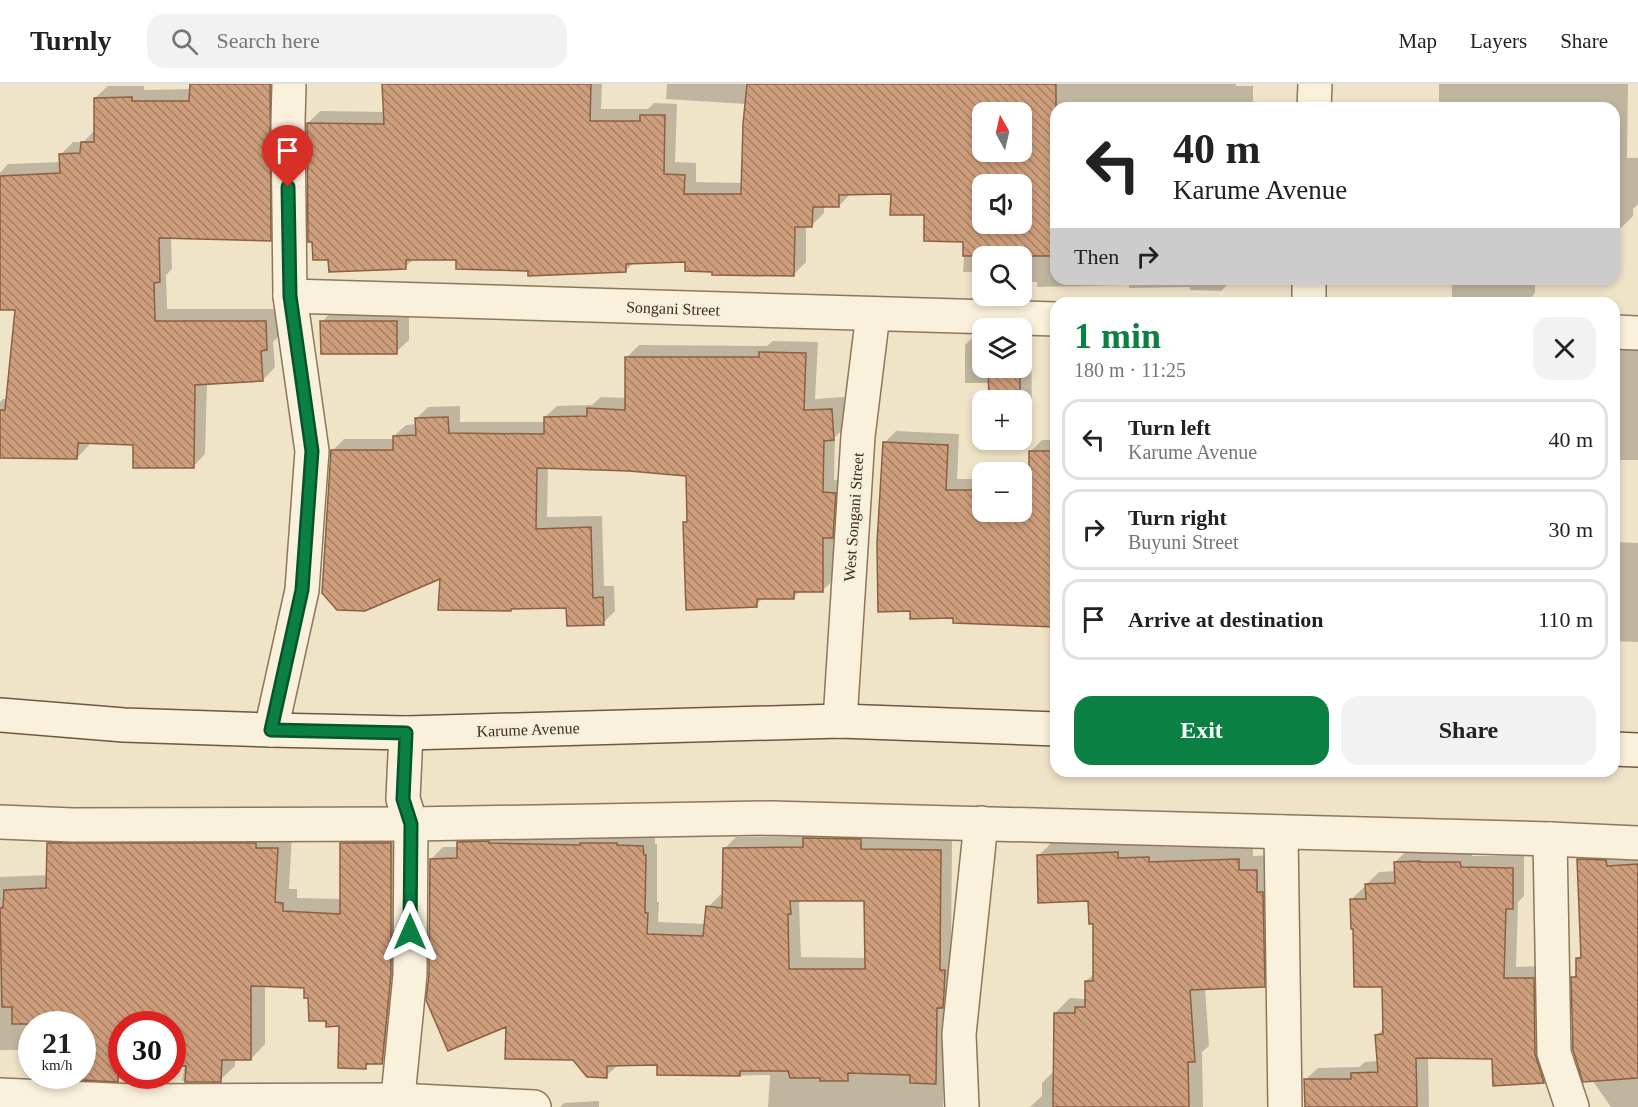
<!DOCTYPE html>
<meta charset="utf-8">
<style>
:root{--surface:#fff;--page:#f2f2f2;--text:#222;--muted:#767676;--line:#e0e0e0;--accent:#0b8043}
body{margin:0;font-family:Georgia,serif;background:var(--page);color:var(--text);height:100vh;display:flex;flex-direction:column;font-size:22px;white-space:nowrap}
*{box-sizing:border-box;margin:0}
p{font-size:20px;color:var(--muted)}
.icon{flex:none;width:33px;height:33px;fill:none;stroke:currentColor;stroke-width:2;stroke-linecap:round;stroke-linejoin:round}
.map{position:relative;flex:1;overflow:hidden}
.details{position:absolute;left:1050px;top:213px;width:570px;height:480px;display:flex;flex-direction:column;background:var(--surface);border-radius:18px;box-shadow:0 3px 9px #0003}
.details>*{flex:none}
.hud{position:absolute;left:1050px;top:18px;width:570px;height:183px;border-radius:18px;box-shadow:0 3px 9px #0003;background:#fff;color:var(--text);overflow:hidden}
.needle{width:39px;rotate:352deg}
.buttons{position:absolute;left:972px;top:18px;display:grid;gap:12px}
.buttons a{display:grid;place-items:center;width:60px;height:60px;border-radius:12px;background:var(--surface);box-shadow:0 3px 9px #0003;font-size:30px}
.speed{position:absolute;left:18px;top:927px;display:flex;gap:12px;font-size:30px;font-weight:700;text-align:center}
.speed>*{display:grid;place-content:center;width:78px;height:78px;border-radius:50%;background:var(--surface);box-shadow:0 3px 9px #0003;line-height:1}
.speed small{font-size:15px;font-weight:400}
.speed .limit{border:9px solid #d22;background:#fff;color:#111}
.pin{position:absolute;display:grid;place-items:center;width:51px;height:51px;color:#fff;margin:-62px -26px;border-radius:50% 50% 50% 0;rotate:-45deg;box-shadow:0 0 6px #0007}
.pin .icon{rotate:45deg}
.me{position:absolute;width:66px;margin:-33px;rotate:0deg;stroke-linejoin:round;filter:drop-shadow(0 0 4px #0008)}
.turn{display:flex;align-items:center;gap:21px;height:126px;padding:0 24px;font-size:27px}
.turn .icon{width:78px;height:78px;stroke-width:2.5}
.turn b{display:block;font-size:42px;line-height:51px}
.then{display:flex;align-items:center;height:57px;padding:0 24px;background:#0003;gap:12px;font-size:22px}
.round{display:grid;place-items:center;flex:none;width:63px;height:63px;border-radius:18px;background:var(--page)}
.overview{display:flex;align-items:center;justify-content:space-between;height:102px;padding:0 24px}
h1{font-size:36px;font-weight:700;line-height:45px;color:var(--accent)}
.primary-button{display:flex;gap:12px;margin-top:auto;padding:12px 24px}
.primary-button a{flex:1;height:69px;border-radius:18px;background:var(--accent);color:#fff;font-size:24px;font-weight:700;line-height:69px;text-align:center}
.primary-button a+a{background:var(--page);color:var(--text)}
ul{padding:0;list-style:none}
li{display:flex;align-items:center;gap:18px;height:81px;margin:0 12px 9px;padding:0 12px;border:3px solid var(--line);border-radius:18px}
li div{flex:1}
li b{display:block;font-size:22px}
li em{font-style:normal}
header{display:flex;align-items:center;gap:36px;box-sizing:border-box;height:84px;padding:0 30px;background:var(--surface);border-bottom:2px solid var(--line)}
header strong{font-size:28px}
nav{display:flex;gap:33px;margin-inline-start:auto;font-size:21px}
.search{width:420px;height:54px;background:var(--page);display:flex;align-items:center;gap:15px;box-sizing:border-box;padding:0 21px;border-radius:18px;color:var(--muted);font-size:22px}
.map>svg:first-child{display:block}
.shadow{fill:#0003;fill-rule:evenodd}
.building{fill:url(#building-back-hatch);stroke:#8d5f41;stroke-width:1.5;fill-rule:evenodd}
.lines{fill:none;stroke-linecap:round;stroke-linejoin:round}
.minor-casing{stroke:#8d765c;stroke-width:36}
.secondary-casing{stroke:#6f573f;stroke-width:36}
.minor{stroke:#faf1dc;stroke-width:33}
.secondary{stroke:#faf1dc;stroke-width:33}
.route-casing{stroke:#07532c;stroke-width:15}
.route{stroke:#0b8043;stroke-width:10}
.labels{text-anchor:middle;stroke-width:4.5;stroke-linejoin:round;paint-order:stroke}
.street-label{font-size:16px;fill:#3d2e20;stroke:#f7eed8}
</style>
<header>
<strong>Turnly</strong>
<div class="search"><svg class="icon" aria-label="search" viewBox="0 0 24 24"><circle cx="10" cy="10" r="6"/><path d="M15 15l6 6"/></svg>Search here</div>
<nav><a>Map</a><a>Layers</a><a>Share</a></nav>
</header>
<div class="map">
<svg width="1638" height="1023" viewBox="0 0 1638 1023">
<defs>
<pattern id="building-back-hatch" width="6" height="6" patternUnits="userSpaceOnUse" patternTransform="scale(1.5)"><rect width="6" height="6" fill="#cf9f7d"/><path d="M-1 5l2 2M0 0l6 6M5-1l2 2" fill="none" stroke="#a98266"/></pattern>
</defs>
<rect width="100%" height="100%" fill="#f0e4c8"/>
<!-- shadow -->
<g class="shadow">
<polygon points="191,0 282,0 282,143 270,156 171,153 172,185 166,191 167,225 278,225 278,253 273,258 275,283 263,296 207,299 205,370 193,383 135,359 89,358 89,361 77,374 0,373 0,318 3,315 8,315 17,224 0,184 0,89 8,80 61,78 60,71 73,58 83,58 95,46 95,14 108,2 144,2 144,6 191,5"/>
<path d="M384,0H602L601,25H648L654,19L677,20L675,78L696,79V98L743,99L746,20L666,15L667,0H1236V2H1253V24H1056V195H1233L1221,207L1190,206V203L1129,204V201L1037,203V198H1022V172H982V188H963L965,157L892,109H851L839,122H824V129L812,141H806V178L794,190L714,186L687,176L634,178L625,187L529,186L458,175H414L405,183L308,39L320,27L385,28ZM982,28H1022V68H982ZM982,100H1022V140H982Z"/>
<polygon points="1439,0 1628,0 1627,74 1638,74 1638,120 1633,125 1633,132 1621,144 1614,143 1614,24 1439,24"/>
<polygon points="1452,195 1535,195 1535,209 1526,219 1452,219"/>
<polygon points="334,225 409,226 409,256 396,268 322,238"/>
<polygon points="1022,248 1031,248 1032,328 1022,338 1022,316 990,316 990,299 965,299 965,261 977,249 982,249 982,284 1022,284"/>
<rect x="1614" y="256" width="24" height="120"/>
<polygon points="773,257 818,258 815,315 844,313 845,343 835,353 834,396 847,397 844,441 835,450 835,494 823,506 801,506 794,513 764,513 756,521 684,439 688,435 687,391 629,386 548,383 547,433 602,432 604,502 614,502 615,527 603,539 567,522 442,493 332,367 344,355 395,355 394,352 406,341 417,340 416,335 428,323 460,322 460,338 545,338 545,333 557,322 592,321 601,313 626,314 627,273 639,261 767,262"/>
<polygon points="896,347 959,350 957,395 982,395 982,428 1022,428 1022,395 1031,395 1031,367 1042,356 1056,356 1056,542 954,532 884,359"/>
<polygon points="1614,458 1638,459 1638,558 1614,557"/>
<path d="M816,743L872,744V754H952L951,875L947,986L944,990L943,1023H768L770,991L720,992V990L658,980L618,981L606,992L541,859L430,891L431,775L443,763H459V759L471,747L655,750V760H657V818H659L658,838L706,840L708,823L720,811H724V765L736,753L807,752ZM866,815L867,874L801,873L799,819L802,816Z"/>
<polygon points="63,745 292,750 289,805 297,805 297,814 342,815 342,760 356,745 406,746 396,965 382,979 370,979 365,983 341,940 328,935 310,912 306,902 265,901 265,960 251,975 235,975 235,982 220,996 182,997 185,981 172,940 122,940 122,992 117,996 45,993 45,992 82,992 82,940 32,940 32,966 0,966 0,793 48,791 49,759"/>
<polygon points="1053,757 1164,758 1164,763 1253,761 1253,772 1271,771 1279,887 1264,902 1205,904 1209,962 1202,968 1203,1023 1030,1023 1042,1012 1042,999 1055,986 1055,929 1070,914 1085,915 1086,897 1095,889 1094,838 1090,816 1038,772"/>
<polygon points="1592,763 1638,768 1638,1023 1611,1023 1592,996 1573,894 1577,890 1577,875 1582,870 1579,776"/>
<polygon points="1408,766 1472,766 1472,772 1524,772 1524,812 1518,818 1516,883 1546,882 1556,985 1544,998 1495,1000 1494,973 1428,972 1429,1023 1306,1023 1305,996 1318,984 1359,983 1365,978 1378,977 1376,952 1384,944 1384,901 1354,844 1351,816 1363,804 1367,803 1367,800 1379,788 1396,787 1395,778"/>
<polygon points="599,1017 599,1023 560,1023 564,1019"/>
</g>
<!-- building -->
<g class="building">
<polygon points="190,0 270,0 271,157 159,154 160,198 154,199 155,237 266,237 267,266 261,267 263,297 195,301 194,384 133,384 133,361 78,359 77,375 0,374 0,326 5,326 15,226 0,226 0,92 60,89 59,70 80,69 81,58 94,58 94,14 132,13 132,17 189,17"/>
<path d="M382,0H591L590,37H640V31H665L664,90L685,91L684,110H741L743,40L747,0H1056V172H963V158L924,157V131H890L891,110L839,111V123H813L812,143H795L794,192L712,191V188L685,187V178L626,180V188L528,192V187L456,185V176H406V185L329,188L328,176H313L312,158H308L307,39L384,40ZM982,28H1022V68H982ZM982,100H1022V140H982Z"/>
<polygon points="320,237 397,237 397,270 321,270"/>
<polygon points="759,268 806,269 804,326 832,325 834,356 824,357 823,408 836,409 833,454 823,454 823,508 794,508 794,515 757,515 757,523 686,526 683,438 687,438 686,392 629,387 537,384 536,445 591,443 593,514 603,513 604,541 567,542 566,524 511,525 511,527 438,526 440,495 365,527 337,526 322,509 331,366 393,366 393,352 416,351 415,334 448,333 449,349 544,350 544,333 587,332 587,324 625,326 625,273 759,273"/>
<polygon points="988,284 1020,284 1020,316 989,316"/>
<polygon points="883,358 948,361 946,406 982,406 982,428 1022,428 1022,406 1029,406 1029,367 1056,367 1056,543 953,539 953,534 910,535 910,527 878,528 877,459"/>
<path d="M803,754L861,755V765L941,766L940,886H945L944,909L943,924H937L936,1000L910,999V991L848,989V997H820V994H790L788,987H740V992L657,991V981L607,982V994L587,993L573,976L505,975L506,943L448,967L426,916L429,891L430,775L457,774V758L489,757V759L580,761V759H617V761L643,762L644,771H646L645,829H648L647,850L703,852L706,822L722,824L723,764L803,763ZM790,817H864L865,885H789L788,830H791Z"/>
<polygon points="47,759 256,759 256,764 278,764 275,818 283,819 283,827 340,830 340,759 391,759 391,890 382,980 366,980 366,985 338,984 339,942 326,943 326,937 309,937 308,914 304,914 304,904 251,902 251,976 222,976 221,998 185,998 186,982 172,982 172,940 122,940 122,971 118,971 118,998 82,996 82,940 12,940 12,923 2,923 0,824 3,824 4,806 46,804"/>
<polygon points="1118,768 1118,774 1149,773 1149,778 1239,775 1239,786 1257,786 1257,808 1263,808 1265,903 1190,906 1195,978 1188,978 1189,1023 1053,1023 1054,929 1075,929 1075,923 1085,923 1085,897 1093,897 1093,840 1089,840 1088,817 1038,819 1037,771"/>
<polygon points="1577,775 1606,776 1607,782 1638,780 1638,994 1583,998 1573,966 1571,893 1576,893 1576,874 1581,874"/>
<polygon points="1420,777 1420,778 1460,778 1461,783 1513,784 1513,825 1506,825 1504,894 1534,894 1535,970 1544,999 1493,1002 1492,975 1416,974 1417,1023 1305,1023 1304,995 1351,995 1351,989 1378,988 1375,951 1383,950 1382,903 1354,903 1353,845 1351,845 1350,815 1366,815 1365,800 1395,799 1394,778"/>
</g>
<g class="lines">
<!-- minor casing -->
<g class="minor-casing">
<g id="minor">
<polyline points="1314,24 1315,0"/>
<polyline points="290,212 1056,235"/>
<polyline points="1309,219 1309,195"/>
<polyline points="1614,248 1638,249"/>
<polyline points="840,637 858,352 873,230"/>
<polyline points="271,646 302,506 312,367 290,212 288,38 289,0"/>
<polyline points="0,738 73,741 411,740 771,734 1550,755 1638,759"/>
<polyline points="1281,748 1285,1023"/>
<polyline points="1550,755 1554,969 1572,1023"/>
<polyline points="0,1011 134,1017 397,1016 534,1023"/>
<polyline points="397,1023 410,891 411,740 403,715 406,649"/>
<polyline points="962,1023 959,950 981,739"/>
</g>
</g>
<!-- secondary casing -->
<g class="secondary-casing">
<g id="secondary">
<polyline points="0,631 124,641 271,646 406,649 840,637 1056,645"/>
<polyline points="1614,665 1638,666"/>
</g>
</g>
<!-- minor -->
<use href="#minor" class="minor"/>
<!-- secondary -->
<use href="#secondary" class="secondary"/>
</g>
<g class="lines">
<!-- route casing -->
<g class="route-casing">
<polyline id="route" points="288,103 290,212 312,367 302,506 271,646 406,649 403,715 411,740 410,848"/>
</g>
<!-- route -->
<use href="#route" class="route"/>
</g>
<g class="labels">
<!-- street labels -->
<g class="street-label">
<text transform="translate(673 224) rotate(2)" y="6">Songani Street</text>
<text transform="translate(853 433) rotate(-86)" y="6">West Songani Street</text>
<text transform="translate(528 645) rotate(-2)" y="6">Karume Avenue</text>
</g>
</g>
</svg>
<div class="buttons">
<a><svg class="needle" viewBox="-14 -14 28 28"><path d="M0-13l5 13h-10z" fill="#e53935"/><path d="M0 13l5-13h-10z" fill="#767676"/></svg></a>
<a><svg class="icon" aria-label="sound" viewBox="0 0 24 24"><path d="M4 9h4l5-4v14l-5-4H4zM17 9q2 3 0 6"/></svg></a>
<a><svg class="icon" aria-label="search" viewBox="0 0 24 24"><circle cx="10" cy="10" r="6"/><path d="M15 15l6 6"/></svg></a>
<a><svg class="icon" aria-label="layers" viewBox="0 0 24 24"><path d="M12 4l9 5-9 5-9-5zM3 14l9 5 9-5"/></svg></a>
<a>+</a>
<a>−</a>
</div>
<div class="speed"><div>21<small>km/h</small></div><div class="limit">30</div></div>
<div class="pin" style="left:288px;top:103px;background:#d93025"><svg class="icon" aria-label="arrive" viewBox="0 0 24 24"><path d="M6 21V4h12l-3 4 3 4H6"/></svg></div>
<svg class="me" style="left:410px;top:848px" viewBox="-20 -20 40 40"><path d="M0-17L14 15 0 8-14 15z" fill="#0b8043" stroke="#fff" stroke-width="4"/></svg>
<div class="hud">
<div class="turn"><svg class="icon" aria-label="left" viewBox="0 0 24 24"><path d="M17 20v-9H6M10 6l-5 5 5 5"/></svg><div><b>40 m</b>Karume Avenue</div></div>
<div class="then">Then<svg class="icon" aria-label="right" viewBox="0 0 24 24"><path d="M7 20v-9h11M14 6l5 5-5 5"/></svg></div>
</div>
<section class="details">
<div class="overview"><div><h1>1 min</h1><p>180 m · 11:25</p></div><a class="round"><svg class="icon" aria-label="close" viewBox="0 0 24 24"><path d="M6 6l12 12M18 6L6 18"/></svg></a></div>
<ul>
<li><svg class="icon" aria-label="left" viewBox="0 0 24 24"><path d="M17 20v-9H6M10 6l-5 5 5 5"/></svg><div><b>Turn left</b><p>Karume Avenue</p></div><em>40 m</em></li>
<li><svg class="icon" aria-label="right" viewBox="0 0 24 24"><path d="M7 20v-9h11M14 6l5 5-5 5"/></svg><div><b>Turn right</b><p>Buyuni Street</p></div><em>30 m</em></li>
<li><svg class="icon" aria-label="arrive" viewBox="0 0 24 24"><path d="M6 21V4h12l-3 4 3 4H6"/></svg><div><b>Arrive at destination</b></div><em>110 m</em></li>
</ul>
<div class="primary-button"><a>Exit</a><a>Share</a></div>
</section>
</div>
